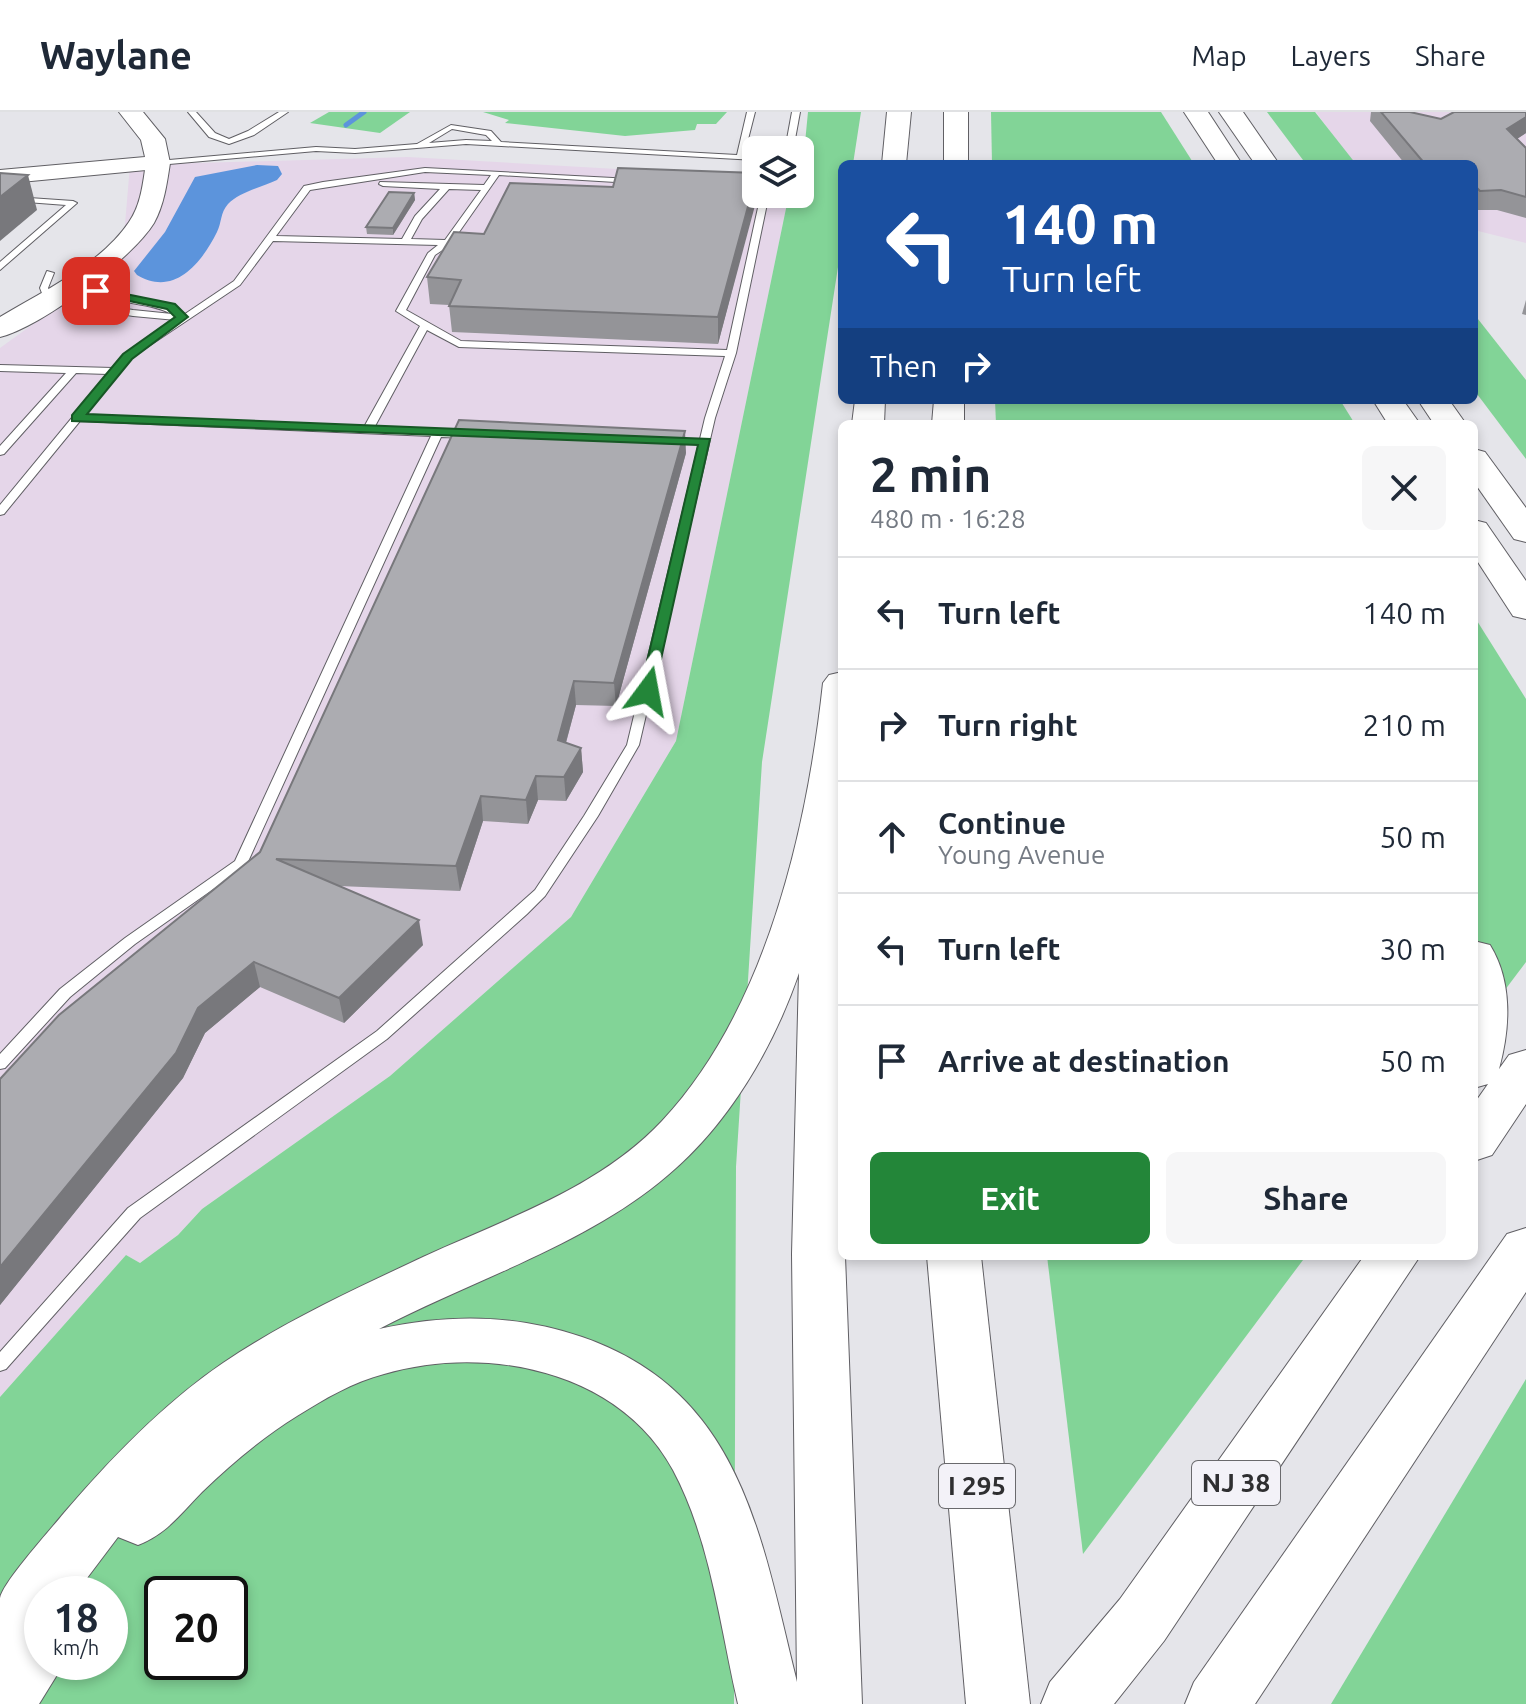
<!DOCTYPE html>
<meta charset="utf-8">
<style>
:root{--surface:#fff;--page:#f6f6f7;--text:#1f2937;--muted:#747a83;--line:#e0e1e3;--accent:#238639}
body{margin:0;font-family:Ubuntu,sans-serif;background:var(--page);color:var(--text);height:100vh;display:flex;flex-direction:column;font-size:30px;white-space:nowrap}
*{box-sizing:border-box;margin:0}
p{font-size:26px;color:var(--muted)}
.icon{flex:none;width:44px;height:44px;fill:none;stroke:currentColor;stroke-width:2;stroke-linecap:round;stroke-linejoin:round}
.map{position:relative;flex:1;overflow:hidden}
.side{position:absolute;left:838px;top:308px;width:640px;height:840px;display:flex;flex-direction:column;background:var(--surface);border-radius:12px;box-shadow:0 4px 12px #0003}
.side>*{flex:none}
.hud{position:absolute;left:838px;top:48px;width:640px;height:244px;border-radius:12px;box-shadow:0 4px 12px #0003;background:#1a4fa0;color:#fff;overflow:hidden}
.buttons{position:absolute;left:742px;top:24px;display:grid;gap:16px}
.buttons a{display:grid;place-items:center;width:72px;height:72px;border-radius:12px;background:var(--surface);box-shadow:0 4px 12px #0003;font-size:40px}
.speed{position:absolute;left:24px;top:1464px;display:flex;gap:16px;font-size:40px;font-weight:700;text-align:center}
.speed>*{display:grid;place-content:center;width:104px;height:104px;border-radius:50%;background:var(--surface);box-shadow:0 4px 12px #0003;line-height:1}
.speed small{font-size:20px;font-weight:400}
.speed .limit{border:4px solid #111;border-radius:12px;background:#fff;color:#111}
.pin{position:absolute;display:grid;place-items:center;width:68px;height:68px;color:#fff;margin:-34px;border-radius:16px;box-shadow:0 4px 12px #0006}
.me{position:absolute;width:88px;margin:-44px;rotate:13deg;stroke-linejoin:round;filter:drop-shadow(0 0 6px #0008)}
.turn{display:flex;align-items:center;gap:28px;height:168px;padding:0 32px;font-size:36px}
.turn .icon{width:104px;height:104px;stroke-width:2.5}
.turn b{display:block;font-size:56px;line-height:68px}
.then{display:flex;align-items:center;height:76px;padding:0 32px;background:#0003;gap:16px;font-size:30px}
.round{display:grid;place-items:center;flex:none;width:84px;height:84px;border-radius:12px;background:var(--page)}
.overview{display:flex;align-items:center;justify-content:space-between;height:136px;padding:0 32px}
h1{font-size:48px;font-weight:700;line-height:60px}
.button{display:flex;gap:16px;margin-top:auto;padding:16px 32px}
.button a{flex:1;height:92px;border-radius:12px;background:var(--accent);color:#fff;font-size:32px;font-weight:700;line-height:92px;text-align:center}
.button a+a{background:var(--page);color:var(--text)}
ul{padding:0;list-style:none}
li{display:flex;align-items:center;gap:24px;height:112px;padding:0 32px;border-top:2px solid var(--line)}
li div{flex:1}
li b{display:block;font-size:30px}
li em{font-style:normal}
header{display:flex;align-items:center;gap:48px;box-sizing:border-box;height:112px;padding:0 40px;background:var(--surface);border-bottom:2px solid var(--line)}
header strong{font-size:38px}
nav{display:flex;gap:44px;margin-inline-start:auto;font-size:28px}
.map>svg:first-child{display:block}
.commercial{fill:#e5d6e9}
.green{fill:#82d497;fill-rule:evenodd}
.water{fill:#5c94dc}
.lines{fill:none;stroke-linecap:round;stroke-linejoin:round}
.stream{stroke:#5c94dc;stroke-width:5}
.lane-casing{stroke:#605f64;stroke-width:2}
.secondary-casing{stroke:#605f64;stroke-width:2}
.primary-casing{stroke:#605f64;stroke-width:2}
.highway-casing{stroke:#605f64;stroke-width:2}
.lane{fill:#fff;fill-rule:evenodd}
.secondary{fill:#fff;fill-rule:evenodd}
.primary{fill:#fff;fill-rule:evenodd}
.highway{fill:#fff;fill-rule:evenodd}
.wall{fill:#949498}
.shaded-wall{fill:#78787c}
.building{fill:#acacb1;stroke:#78787c;stroke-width:2}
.route{fill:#238639;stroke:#175725;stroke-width:2}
.labels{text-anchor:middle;stroke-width:6;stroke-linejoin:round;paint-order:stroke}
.shield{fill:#f3f2f8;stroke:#6a6a6d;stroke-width:2}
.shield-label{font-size:26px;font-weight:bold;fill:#2f2f31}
</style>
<header>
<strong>Waylane</strong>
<nav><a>Map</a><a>Layers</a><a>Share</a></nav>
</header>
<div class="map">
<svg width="1526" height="1592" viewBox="0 0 1526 1592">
<rect width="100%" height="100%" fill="#e5e5ea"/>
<!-- commercial -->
<g class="commercial">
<polygon points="1316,0 1526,0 1526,131 1474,118 1474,52 1354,52"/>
<polygon points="408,45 756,65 756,82 789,82 676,629 571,805 390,964 202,1097 178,1123 140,1151 126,1143 0,1285 0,236 122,148 130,53"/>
</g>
<!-- green -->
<g class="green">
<polygon points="329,0 410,0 380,21 310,11"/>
<polygon points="483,0 727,0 716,12 697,12 695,18 625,24 505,11 509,8"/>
<path d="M808,0H861L853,52H842V129L762,650L736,1055L734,1592H0V1285L126,1143L140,1151L178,1123L202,1097L390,964L571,805L676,629L789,82H800ZM42,1482H110V1550H42ZM162,1482H230V1550H162Z"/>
<polygon points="991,0 1161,0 1194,52 992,52"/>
<polygon points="1267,0 1315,0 1356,52 1306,52"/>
<polygon points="1474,202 1526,268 1526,347 1474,278"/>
<polygon points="995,288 1340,288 1355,312 996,312"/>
<polygon points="1474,504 1526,587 1526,850 1474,919"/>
<polygon points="1047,1144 1306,1144 1083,1442"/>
<polygon points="1526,1267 1526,1592 1331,1592"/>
</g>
<!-- water -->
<path class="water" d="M257,53L278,54L282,62L277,68C262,75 239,80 228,92C220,101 222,110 217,120C201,152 174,185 137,163L134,159L165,120L195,65Z"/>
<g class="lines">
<!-- stream -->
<polyline class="stream" points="346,13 364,0"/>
<!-- lane casing -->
<g class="lane-casing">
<g id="lane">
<polygon points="188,0 196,0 215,21 229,27 248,19 279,0 288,0 254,23 229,32 209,25"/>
<path d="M747,0H755L744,43L756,44V48L466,32L355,41L316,39L158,53L154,51L158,49L316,35L355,37L417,32L451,13L491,19L501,30L737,43ZM452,17L486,23L492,29L466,28L429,31Z"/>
<polygon points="792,0 800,0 793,38 785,38"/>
<path d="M425,56L632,67L636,69L632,71L499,63L450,133L435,143L406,198L461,229L727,238L761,82H769L736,241L715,306L639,633L598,704L545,784L527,802L387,927L140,1106L6,1257L0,1259V1240L128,1096L377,919L535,778L584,704L627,633L705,306L725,244L459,235L427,218L374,316L468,320L473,323L468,326L441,325L246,754L135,832L70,885L5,956L0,957V942L60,877L125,826L235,749L431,324L80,309L4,402L0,403V393L108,262L76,261L4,342L0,343V334L66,261L0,259V253L113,256L125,242L176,208L133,204L45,189L40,176L47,159L54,161L48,176L52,185L133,198L172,202C143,187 104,195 81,170L82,163L86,160L90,163L89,169C115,192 156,184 185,202L234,169L304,74L323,70ZM425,60L491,63L484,73L380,70L379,72L383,74L440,77L415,104L402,127L276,124L310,78ZM449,77L481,78L445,128L411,127L422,107ZM273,129L438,133L428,141L396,199L420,214L364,315L85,303L131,246L240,173Z"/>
<polygon points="0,84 73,89 77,91 0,158 0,150 66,93 0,88"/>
</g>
</g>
<!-- secondary casing -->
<g class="secondary-casing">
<path id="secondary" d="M158,44L170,51C167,71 164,93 154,111C132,147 41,215 0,225V205C43,179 100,153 129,110C141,93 143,71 146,51Z"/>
</g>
<!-- primary casing -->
<g class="primary-casing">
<polygon id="primary" points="119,0 143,0 165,27 170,51 167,56 0,72 0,58 145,45 141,28"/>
</g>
<!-- highway casing -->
<g class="highway-casing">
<g id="highway">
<polygon points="887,0 911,0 906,52 882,52"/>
<rect x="944" y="0" width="24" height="52"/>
<polygon points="1184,0 1208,0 1242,52 1218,52"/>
<polygon points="1219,0 1243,0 1279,52 1255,52"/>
<polygon points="855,288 885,288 884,312 852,312"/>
<polygon points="934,288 964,288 964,312 932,312"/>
<polygon points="1373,288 1403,288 1420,312 1388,312"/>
<polygon points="1418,288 1449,288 1466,312 1434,312"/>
<polygon points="1474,337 1485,340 1526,396 1526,430 1514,427 1474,370"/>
<polygon points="1474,408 1486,411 1526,469 1526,507 1513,504 1474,444"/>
<path d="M842,560V1144H845L862,1592H738C720,1515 711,1429 673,1358C619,1258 486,1232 384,1262C353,1270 324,1287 297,1304C263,1325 231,1352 202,1380C181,1401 167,1422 138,1433L118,1425L75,1482H42V1550H65L39,1592H0C0,1562 0,1513 0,1486C3,1470 51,1417 64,1401C111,1346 163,1292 223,1251C285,1209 355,1177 423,1145C505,1107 598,1077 662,1009C766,898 807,718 823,571L829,563ZM799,861L792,1142L797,1570C761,1426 742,1280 582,1225C514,1202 448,1202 379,1217C473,1168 588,1132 668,1063C729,1012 773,936 799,861Z"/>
<path d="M1474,829L1490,833C1513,870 1510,917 1499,957L1509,943L1526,938V992L1492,1043L1474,1049V992L1488,972L1474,976Z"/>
<polygon points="1526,1116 1526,1180 1255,1592 1185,1592 1194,1570 1507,1122"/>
<polygon points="927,1144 981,1144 1030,1592 966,1592"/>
<polygon points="1364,1144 1420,1144 1164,1529 1114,1592 1041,1592 1050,1570 1120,1487"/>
</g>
</g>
<!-- lane -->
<use href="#lane" class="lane"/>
<!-- secondary -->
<use href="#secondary" class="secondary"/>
<!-- primary -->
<use href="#primary" class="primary"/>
<!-- highway -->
<use href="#highway" class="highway"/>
</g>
<!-- wall -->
<g class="wall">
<polygon points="1371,0 1410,0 1441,7 1526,0 1526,21 1517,27 1526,36 1526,106 1497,98 1475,98 1474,97 1474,52 1405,52 1370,9"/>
<polygon points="414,81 415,88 393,123 367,122 366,115"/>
<polygon points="757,82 718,232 452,220 449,193 430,192 427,165 484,122"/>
<polygon points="1526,188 1526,203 1522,202"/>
<polygon points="686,341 616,594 576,593 566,631 581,636 583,660 566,689 538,688 528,712 483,709 460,779 339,774 423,833 344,911 260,875 205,921 183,966 0,1193 0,967 260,740"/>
</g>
<!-- shaded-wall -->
<g class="shaded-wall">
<polygon points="1526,5 1526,21 1503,36 1507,17"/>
<polygon points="28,63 37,98 0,129 0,85"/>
<polygon points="756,65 757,86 718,232 718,205"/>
<polygon points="414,81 415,88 393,123 393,116"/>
<polygon points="685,319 686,341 616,594 614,571"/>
<polygon points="574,569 576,593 560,652 558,628"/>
<polygon points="581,636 583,660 566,689 564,665"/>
<polygon points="536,664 538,688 528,712 526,688"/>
<polygon points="481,684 483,709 460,779 456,754"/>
<polygon points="419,808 423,833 344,911 339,886"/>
<polygon points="254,850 260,875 205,921 183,966 0,1193 0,1155 198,896"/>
</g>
<!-- building -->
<g class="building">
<polygon points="1381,0 1410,0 1441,7 1454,0 1526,0 1526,5 1507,17 1526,36 1526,85 1501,78 1480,79 1474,73 1474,52 1425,52"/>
<polygon points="618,56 756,61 756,65 718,205 449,194 461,168 427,165 454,120 484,122 510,71 613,75"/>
<polygon points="0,61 28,63 0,85"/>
<polygon points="389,80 414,81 393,116 366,115"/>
<polygon points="459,308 685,319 614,571 574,569 558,628 581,636 564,665 536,664 526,688 481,684 456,754 276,747 419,808 339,886 254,850 198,896 176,941 0,1155 0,967 59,903 260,740"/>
</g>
<!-- route -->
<polygon class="route" points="96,176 175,192 188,205 132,247 87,302 710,327 653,583 640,579 698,333 72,309 72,303 123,242 175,205 167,197 92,181"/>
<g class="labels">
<!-- shield labels -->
<g class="shield">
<rect x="1192" y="1349" width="88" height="44" rx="6"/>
<rect x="939" y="1352" width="76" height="44" rx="6"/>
</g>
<g class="shield-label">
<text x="1236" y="1380">NJ 38</text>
<text x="977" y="1383">I 295</text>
</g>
</g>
</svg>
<div class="buttons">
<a><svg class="icon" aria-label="layers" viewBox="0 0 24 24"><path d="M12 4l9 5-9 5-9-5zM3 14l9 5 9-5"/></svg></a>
</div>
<div class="speed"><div>18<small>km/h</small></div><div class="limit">20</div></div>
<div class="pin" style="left:96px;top:179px;background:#d93025"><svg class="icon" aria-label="arrive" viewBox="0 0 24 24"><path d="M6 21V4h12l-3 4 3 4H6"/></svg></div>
<svg class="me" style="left:648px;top:579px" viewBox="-20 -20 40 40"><path d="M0-17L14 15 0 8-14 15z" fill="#238639" stroke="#fff" stroke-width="4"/></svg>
<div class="hud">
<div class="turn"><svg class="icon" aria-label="left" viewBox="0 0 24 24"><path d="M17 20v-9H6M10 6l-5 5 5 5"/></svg><div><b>140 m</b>Turn left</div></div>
<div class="then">Then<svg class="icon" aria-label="right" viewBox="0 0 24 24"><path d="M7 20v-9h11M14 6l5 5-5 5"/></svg></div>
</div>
<section class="side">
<div class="overview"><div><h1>2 min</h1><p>480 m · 16:28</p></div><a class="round"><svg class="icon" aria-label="close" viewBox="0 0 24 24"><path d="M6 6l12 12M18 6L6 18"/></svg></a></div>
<ul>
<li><svg class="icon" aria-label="left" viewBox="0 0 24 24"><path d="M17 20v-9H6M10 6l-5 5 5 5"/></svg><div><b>Turn left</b></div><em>140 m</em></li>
<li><svg class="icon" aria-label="right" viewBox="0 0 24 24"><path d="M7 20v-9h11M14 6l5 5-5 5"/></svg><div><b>Turn right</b></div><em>210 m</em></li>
<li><svg class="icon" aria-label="ahead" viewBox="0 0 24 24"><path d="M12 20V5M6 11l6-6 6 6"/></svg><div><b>Continue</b><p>Young Avenue</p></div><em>50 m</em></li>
<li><svg class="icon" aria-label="left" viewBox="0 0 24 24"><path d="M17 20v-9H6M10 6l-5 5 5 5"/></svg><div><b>Turn left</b></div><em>30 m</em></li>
<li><svg class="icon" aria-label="arrive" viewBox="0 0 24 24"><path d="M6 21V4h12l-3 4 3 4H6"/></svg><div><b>Arrive at destination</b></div><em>50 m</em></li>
</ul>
<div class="button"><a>Exit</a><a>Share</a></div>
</section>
</div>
